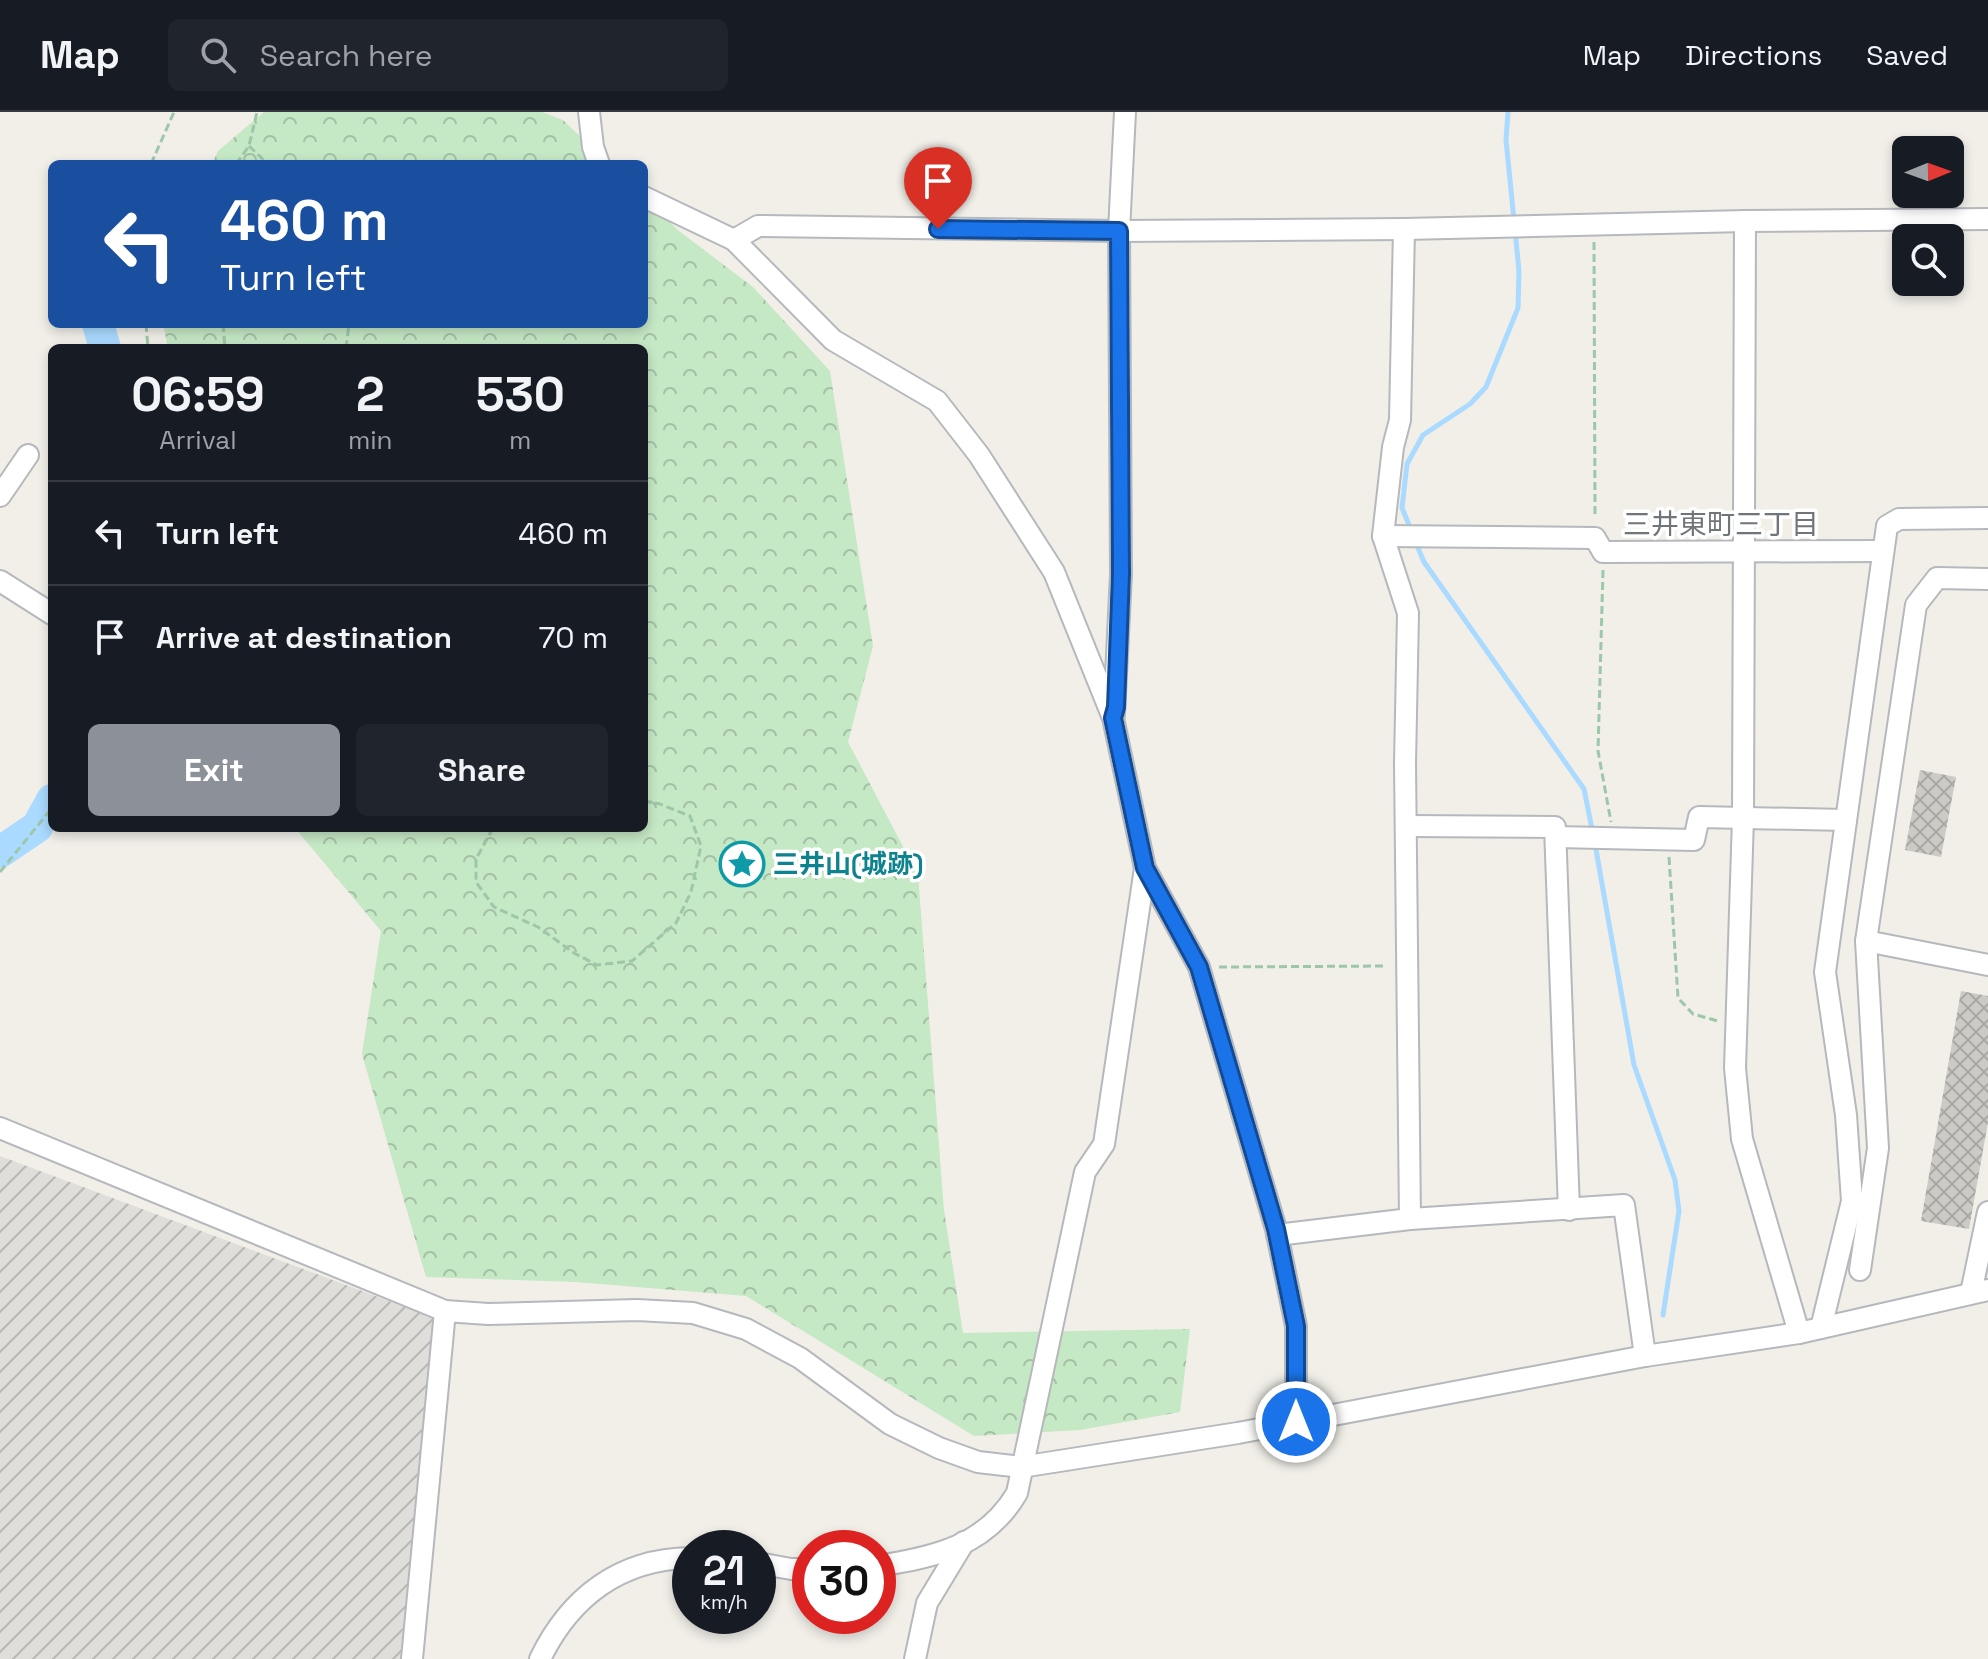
<!DOCTYPE html>
<meta charset="utf-8">
<style>
:root{--surface:#171b24;--page:#20242c;--text:#f1f3f6;--muted:#9ea1a6;--line:#363941;--accent:#8c9099}
body{margin:0;font-family:"Space Grotesk","Noto Sans JP",sans-serif;background:var(--page);color:var(--text);height:100vh;display:flex;flex-direction:column;font-size:30px;white-space:nowrap}
*{box-sizing:border-box;margin:0}
p{font-size:26px;color:var(--muted)}
.icon{flex:none;width:44px;height:44px;fill:none;stroke:currentColor;stroke-width:2;stroke-linecap:round;stroke-linejoin:round}
.map{position:relative;flex:1;overflow:hidden}
.details{position:absolute;left:48px;top:232px;width:600px;height:488px;display:flex;flex-direction:column;background:var(--surface);border-radius:12px;box-shadow:0 4px 12px #0003}
.details>*{flex:none}
.guide{position:absolute;left:48px;top:48px;width:600px;height:168px;border-radius:12px;box-shadow:0 4px 12px #0003;background:#1a4fa0;color:#fff;overflow:hidden}
.needle{width:52px;rotate:89deg}
.tools{position:absolute;left:1892px;top:24px;display:grid;gap:16px}
.tools a{display:grid;place-items:center;width:72px;height:72px;border-radius:12px;background:var(--surface);box-shadow:0 4px 12px #0003;font-size:40px}
.speed{position:absolute;left:672px;top:1418px;display:flex;gap:16px;font-size:40px;font-weight:700;text-align:center}
.speed>*{display:grid;place-content:center;width:104px;height:104px;border-radius:50%;background:var(--surface);box-shadow:0 4px 12px #0003;line-height:1}
.speed small{font-size:20px;font-weight:400}
.speed .limit{border:12px solid #d22;background:#fff;color:#111}
.pin{position:absolute;display:grid;place-items:center;width:68px;height:68px;color:#fff;margin:-82px -34px;border-radius:50% 50% 50% 0;rotate:-45deg;box-shadow:0 0 8px #0007}
.pin .icon{rotate:45deg}
.me{position:absolute;width:88px;margin:-44px;rotate:0deg;stroke-linejoin:round;filter:drop-shadow(0 0 6px #0008)}
.turn{display:flex;align-items:center;gap:28px;height:168px;padding:0 40px;font-size:36px}
.turn .icon{width:104px;height:104px;stroke-width:2.5}
.turn b{display:block;font-size:56px;line-height:68px}
.eta{display:flex;justify-content:space-evenly;align-items:center;height:136px;text-align:center}
.eta b{font-size:48px;font-weight:800;line-height:56px}
.button{display:flex;gap:16px;margin-top:auto;padding:16px 40px}
.button a{flex:1;height:92px;border-radius:12px;background:var(--accent);color:#fff;font-size:32px;font-weight:800;line-height:92px;text-align:center}
.button a+a{background:var(--page);color:var(--text)}
ul{padding:0;list-style:none}
li{display:flex;align-items:center;gap:24px;height:104px;padding:0 40px;border-top:2px solid var(--line)}
li div{flex:1}
li b{display:block;font-size:30px}
li em{font-style:normal}
header{display:flex;align-items:center;gap:48px;box-sizing:border-box;height:112px;padding:0 40px;background:var(--surface);border-bottom:2px solid var(--line)}
header strong{font-size:38px}
nav{display:flex;gap:44px;margin-inline-start:auto;font-size:28px}
.search{width:560px;height:72px;background:var(--page);display:flex;align-items:center;gap:20px;box-sizing:border-box;padding:0 28px;border-radius:12px;color:var(--muted);font-size:30px}
.map>svg:first-child{display:block}
.industrial{fill:url(#industrial-furrows)}
.forest{fill:url(#forest-crowns)}
.lines{fill:none;stroke-linecap:round;stroke-linejoin:round}
.stream{stroke:#aadaff;stroke-width:5}
.river{stroke:#aadaff;stroke-width:32}
.building{fill:url(#building-cross-hatch)}
.minor-casing{stroke:#b5b8bc;stroke-width:24}
.path{stroke:#9cc7a9;stroke-width:3;stroke-dasharray:8 4;stroke-linecap:butt}
.minor{stroke:#fff;stroke-width:20}
.route-casing{stroke:#114b97;stroke-width:20}
.route{stroke:#1a73e8;stroke-width:14}
.labels{text-anchor:middle;stroke-width:7;stroke-linejoin:round;paint-order:stroke}
.culture-label{font-size:26px;font-weight:bold;fill:#0d838f;stroke:#fff;text-anchor:start}
.neighbourhood-label{font-size:28px;fill:#70757a;stroke:#fff}
</style>
<header>
<strong>Map</strong>
<div class="search"><svg class="icon" aria-label="search" viewBox="0 0 24 24"><circle cx="10" cy="10" r="6"/><path d="M15 15l6 6"/></svg>Search here</div>
<nav><a>Map</a><a>Directions</a><a>Saved</a></nav>
</header>
<div class="map">
<svg width="1988" height="1547" viewBox="0 0 1988 1547">
<defs>
<pattern id="industrial-furrows" width="10" height="10" patternUnits="userSpaceOnUse" patternTransform="scale(2)"><rect width="10" height="10" fill="#e0deda"/><path d="M-1 1l2-2M0 10L10 0M9 11l2-2" fill="none" stroke="#b9b8b5"/></pattern>
<pattern id="forest-crowns" width="20" height="18" patternUnits="userSpaceOnUse" patternTransform="scale(2)"><rect width="20" height="18" fill="#c5e8c5"/><path d="M2 6a3 3 0 1 1 6 0M12 15a3 3 0 1 1 6 0" fill="none" stroke="#a3c0a4"/></pattern>
<pattern id="building-cross-hatch" width="8" height="8" patternUnits="userSpaceOnUse" patternTransform="scale(2)"><rect width="8" height="8" fill="#cccac5"/><path d="M0 0l8 8M0 8l8-8" fill="none" stroke="#a9a8a4"/></pattern>
</defs>
<rect width="100%" height="100%" fill="#f1efe8"/>
<!-- industrial -->
<polygon class="industrial" points="0,1044 440,1208 407,1547 0,1547"/>
<!-- forest -->
<g class="forest">
<polygon points="264,0 542,0 563,8 609,52 212,52 218,39"/>
<polygon points="644,86 679,119 753,175 830,259 873,534 848,630 918,763 944,1098 963,1221 1190,1217 1180,1300 1080,1318 974,1324 746,1184 576,1170 426,1165 362,942 381,819 295,716 644,716 644,236 168,236 163,212 644,212"/>
</g>
<g class="lines">
<!-- stream -->
<g class="stream">
<polyline points="1508,0 1506,28 1514,108"/>
<polyline points="1412,420 1402,396 1407,352 1423,323 1470,292 1486,275 1518,196 1519,159 1515,118"/>
<polyline points="1415,429 1424,450 1584,677 1593,722"/>
<polyline points="1595,732 1634,953 1675,1068 1679,1099 1663,1203"/>
</g>
<!-- river -->
<g class="river">
<polyline points="98,212 105,236"/>
<polyline points="0,740 37,715 52,688"/>
</g>
</g>
<!-- building -->
<g class="building">
<polygon points="1920,658 1956,665 1941,745 1905,738"/>
<polygon points="1961,879 1988,884 1988,1010 1969,1117 1921,1109"/>
</g>
<g class="lines">
<!-- minor casing -->
<g class="minor-casing">
<g id="minor">
<polyline points="589,0 593,35 599,52"/>
<polyline points="644,85 734,128 833,228 937,289 979,343 1054,460 1113,606 1145,756 1199,855 1276,1117 1296,1214 1296,1310"/>
<polyline points="1745,109 1743,706 1735,956 1742,1027 1799,1221"/>
<polyline points="1404,117 1400,308 1393,335 1383,424 1408,501 1405,652 1410,1107"/>
<polyline points="734,128 758,114 1119,119 1404,117 1745,109 1988,107"/>
<polyline points="0,384 28,343"/>
<polyline points="1383,424 1595,426 1603,440 1883,439"/>
<polyline points="0,469 52,502"/>
<polyline points="1114,603 1121,462 1119,119 1125,0"/>
<polyline points="1406,714 1555,715 1569,1098"/>
<polyline points="1556,725 1694,728 1699,705 1846,708"/>
<polyline points="1866,829 1988,853"/>
<polyline points="0,1016 445,1199 488,1202 637,1198 693,1201 746,1217 800,1246 890,1312 939,1336 978,1350 1021,1355 1238,1321 1645,1244 1799,1221 1988,1178"/>
<polyline points="1277,1123 1410,1107 1624,1093 1645,1244"/>
<polyline points="1860,1158 1878,1036 1866,829 1916,493 1937,466 1988,467"/>
<polyline points="1971,1181 1988,1100"/>
<polyline points="1821,1216 1852,1089 1846,1003 1825,860 1887,414 1899,407 1988,406"/>
<polyline points="758,1451 791,1457 810,1457"/>
<path d="M878,1454C935,1445 986,1434 1017,1381L1085,1060L1104,1032L1145,756"/>
<polyline points="412,1547 445,1199"/>
<path d="M540,1547C570,1485 620,1447 690,1446"/>
<polyline points="915,1547 927,1491 964,1430"/>
</g>
</g>
<!-- path -->
<g class="path">
<polyline points="249,34 268,52"/>
<polyline points="151,52 174,0"/>
<polyline points="236,52 249,34 257,0"/>
<polyline points="1594,130 1595,406"/>
<polyline points="146,212 148,236"/>
<polyline points="223,212 225,236"/>
<polyline points="346,236 349,212"/>
<polyline points="1603,458 1598,639 1611,710"/>
<polyline points="493,716 476,747 476,770 494,795 538,815 574,841 597,853 632,849 676,811 691,780 701,734 690,704 660,692 644,689"/>
<polyline points="1669,745 1678,886 1693,902 1718,909"/>
<polyline points="0,760 52,696"/>
<polyline points="1219,855 1387,854"/>
</g>
<!-- minor -->
<use href="#minor" class="minor"/>
</g>
<g class="lines">
<!-- route casing -->
<g class="route-casing">
<polyline id="route" points="938,117 1119,119 1121,462 1116,595 1113,606 1145,756 1199,855 1276,1117 1296,1214 1296,1310"/>
</g>
<!-- route -->
<use href="#route" class="route"/>
</g>
<!-- icons -->
<defs>
<g id="sight-ring" transform="scale(2.3)"><circle r="9.5" fill="#fff" stroke="#0f9aa8" stroke-width="1.5"/><path d="M0-6L1.8-2.2L6-1.7L2.9 1.2L3.7 5.4L0 3.3L-3.7 5.4L-2.9 1.2L-6-1.7L-1.8-2.2Z" fill="#0f9aa8"/></g>
</defs>
<g fill-rule="evenodd">
<use href="#sight-ring" x="742" y="752"/>
</g>
<g class="labels">
<!-- culture labels -->
<g class="culture-label">
<text x="773" y="761">三井山(城跡)</text>
</g>
<!-- neighbourhood labels -->
<g class="neighbourhood-label">
<text x="1721" y="422">三井東町三丁目</text>
</g>
</g>
</svg>
<div class="tools">
<a><svg class="needle" viewBox="-14 -14 28 28"><path d="M0-13l5 13h-10z" fill="#e53935"/><path d="M0 13l5-13h-10z" fill="#9ea1a6"/></svg></a>
<a><svg class="icon" aria-label="search" viewBox="0 0 24 24"><circle cx="10" cy="10" r="6"/><path d="M15 15l6 6"/></svg></a>
</div>
<div class="speed"><div>21<small>km/h</small></div><div class="limit">30</div></div>
<div class="pin" style="left:938px;top:117px;background:#d93025"><svg class="icon" aria-label="arrive" viewBox="0 0 24 24"><path d="M6 21V4h12l-3 4 3 4H6"/></svg></div>
<svg class="me" style="left:1296px;top:1310px" viewBox="-20 -20 40 40"><circle r="17" fill="#1a73e8" stroke="#fff" stroke-width="3"/><path d="M0-11L8 9 0 5-8 9z" fill="#fff"/></svg>
<div class="guide">
<div class="turn"><svg class="icon" aria-label="left" viewBox="0 0 24 24"><path d="M17 20v-9H6M10 6l-5 5 5 5"/></svg><div><b>460 m</b>Turn left</div></div>
</div>
<section class="details">
<div class="eta">
<div><b>06:59</b><p>Arrival</p></div>
<div><b>2</b><p>min</p></div>
<div><b>530</b><p>m</p></div>
</div>
<ul>
<li><svg class="icon" aria-label="left" viewBox="0 0 24 24"><path d="M17 20v-9H6M10 6l-5 5 5 5"/></svg><div><b>Turn left</b></div><em>460 m</em></li>
<li><svg class="icon" aria-label="arrive" viewBox="0 0 24 24"><path d="M6 21V4h12l-3 4 3 4H6"/></svg><div><b>Arrive at destination</b></div><em>70 m</em></li>
</ul>
<div class="button"><a>Exit</a><a>Share</a></div>
</section>
</div>
